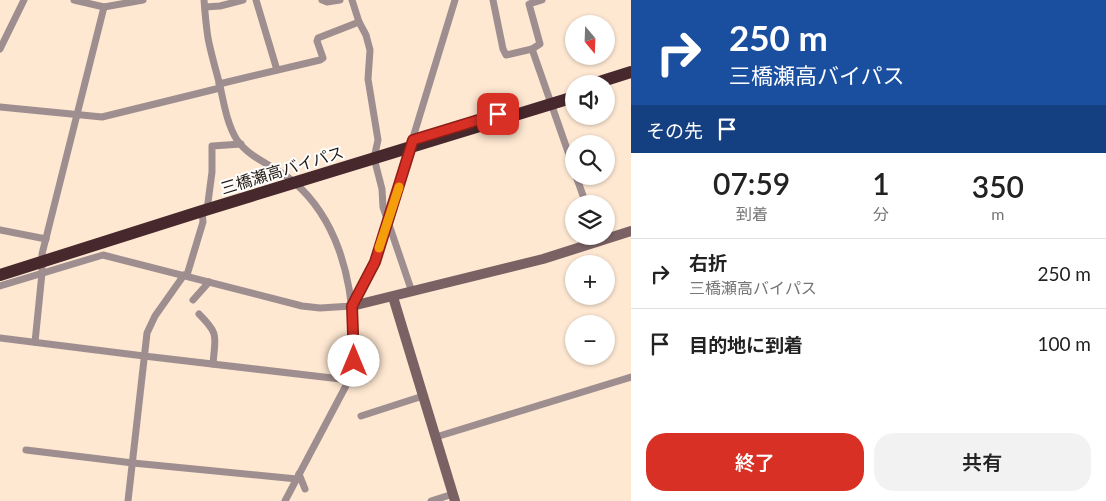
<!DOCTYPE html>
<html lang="ja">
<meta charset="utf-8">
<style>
:root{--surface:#fff;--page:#f2f2f2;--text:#222;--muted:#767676;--line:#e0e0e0;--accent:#d93025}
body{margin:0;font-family:Lato,"Noto Sans JP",sans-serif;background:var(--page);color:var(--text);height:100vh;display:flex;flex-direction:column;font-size:19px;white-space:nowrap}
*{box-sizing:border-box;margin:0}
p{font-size:16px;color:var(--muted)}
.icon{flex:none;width:28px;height:28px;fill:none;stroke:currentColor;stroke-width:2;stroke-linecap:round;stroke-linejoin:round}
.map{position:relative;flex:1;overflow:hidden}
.sheet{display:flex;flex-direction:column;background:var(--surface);width:475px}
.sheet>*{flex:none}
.hud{background:#1a4fa0;color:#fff;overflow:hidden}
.needle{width:32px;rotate:161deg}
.tools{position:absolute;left:565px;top:15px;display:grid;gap:10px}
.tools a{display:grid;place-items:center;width:50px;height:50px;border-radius:50%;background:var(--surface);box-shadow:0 1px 4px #0004;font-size:25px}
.pin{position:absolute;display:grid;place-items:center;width:42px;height:42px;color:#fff;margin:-21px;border-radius:10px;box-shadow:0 2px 8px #0006}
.me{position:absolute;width:55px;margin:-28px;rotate:0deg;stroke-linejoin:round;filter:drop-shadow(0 0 4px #0008)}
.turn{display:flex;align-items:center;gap:18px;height:105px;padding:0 15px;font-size:22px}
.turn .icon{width:65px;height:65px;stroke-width:2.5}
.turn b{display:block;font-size:35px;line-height:42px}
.then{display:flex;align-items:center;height:48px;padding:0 15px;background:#0003;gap:10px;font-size:19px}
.eta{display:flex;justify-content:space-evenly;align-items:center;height:85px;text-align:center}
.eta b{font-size:30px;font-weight:600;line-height:35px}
.cta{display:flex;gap:10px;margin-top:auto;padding:10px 15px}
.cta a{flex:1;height:58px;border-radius:20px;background:var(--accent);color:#fff;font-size:20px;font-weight:600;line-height:58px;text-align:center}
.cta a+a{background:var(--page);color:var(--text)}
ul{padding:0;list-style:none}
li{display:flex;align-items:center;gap:15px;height:70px;padding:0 15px;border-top:1px solid var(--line)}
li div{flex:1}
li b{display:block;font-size:19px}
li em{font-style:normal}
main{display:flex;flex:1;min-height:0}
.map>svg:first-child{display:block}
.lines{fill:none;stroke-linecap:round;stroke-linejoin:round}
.street{stroke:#9f8e8f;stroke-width:7}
.secondary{stroke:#7a6163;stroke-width:10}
.highway{stroke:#47282c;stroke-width:12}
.route-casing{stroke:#8d1f18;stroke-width:12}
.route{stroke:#d93025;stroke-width:9}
.slow{stroke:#f59e0b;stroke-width:9}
.labels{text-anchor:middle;stroke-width:4;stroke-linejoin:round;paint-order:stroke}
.street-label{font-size:16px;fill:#22190f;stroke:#fff}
</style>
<main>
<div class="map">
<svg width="631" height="501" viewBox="0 0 631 501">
<rect width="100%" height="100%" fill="#fee8d2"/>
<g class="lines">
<!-- street -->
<g class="street">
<polyline points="74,0 104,7 143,0"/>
<path d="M204,0C205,13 206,25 208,38C211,54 216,70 220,86C224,104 227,124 237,140C251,160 278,167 295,183C336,219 351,275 353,327C354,346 354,362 349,380L285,501"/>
<polyline points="256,0 277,70"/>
<polyline points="322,0 327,2 340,0"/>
<polyline points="352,0 359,22 366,35 370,50 368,79 378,140 374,158 382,189 383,207 412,292"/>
<polyline points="493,0 503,49 506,55 532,49 540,44 529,4 542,0"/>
<polyline points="205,7 220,6 243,0"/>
<polyline points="0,49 24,0"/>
<polyline points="532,49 574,169"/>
<polyline points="219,84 320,60 323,58 317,41 318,38 359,22"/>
<polyline points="0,107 102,117 220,88"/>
<polyline points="576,176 586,204"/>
<polyline points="207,210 212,172 212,146 241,144"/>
<polyline points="0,230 46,239"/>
<polyline points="187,275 203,222 202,211"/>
<polyline points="0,286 103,255 302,306 320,308 352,306"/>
<polyline points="193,300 209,282"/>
<polyline points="352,306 375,262 455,0"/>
<path d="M199,314C220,335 215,336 213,364"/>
<polyline points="0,338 144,356 349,380"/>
<polyline points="35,342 42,273 42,254 104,7"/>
<polyline points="361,416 423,396"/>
<polyline points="436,437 631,377"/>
<polyline points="26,450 133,463 297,479"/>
<polyline points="299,474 305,489"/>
<polyline points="128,501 147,333 155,316 184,275"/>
<polyline points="431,501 453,494"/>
</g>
<!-- secondary -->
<g class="secondary">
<polyline points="393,297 455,501"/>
<polyline points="352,306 543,259 631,231"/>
</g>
<!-- highway -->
<g class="highway">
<polyline points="593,84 631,72"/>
<polyline points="0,275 202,211 574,97"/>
</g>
</g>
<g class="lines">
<!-- route casing -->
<g class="route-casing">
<polyline id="route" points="354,361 352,306 375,262 413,140 498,114"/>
</g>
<!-- route -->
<use href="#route" class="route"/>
<!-- slow -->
<polyline class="slow" points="379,248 399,187"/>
</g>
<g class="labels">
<!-- street labels -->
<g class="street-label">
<text transform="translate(282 170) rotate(-17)" y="6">三橋瀬高バイパス</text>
</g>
</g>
</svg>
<div class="tools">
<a><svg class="needle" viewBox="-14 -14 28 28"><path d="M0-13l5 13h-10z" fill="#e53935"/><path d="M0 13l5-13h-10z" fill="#767676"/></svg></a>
<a><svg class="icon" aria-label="sound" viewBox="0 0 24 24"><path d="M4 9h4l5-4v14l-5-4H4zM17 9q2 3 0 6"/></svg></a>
<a><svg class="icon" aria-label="search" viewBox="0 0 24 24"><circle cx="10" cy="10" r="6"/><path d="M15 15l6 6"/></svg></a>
<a><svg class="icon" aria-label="layers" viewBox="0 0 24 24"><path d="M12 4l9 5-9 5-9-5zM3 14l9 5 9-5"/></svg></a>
<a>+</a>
<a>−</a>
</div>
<div class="pin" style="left:498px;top:114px;background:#d93025"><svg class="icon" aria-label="arrive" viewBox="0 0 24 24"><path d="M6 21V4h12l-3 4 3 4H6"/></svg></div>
<svg class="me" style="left:354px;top:361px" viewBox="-20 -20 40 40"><circle r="19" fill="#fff"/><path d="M0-13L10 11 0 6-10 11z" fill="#d93025"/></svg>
</div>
<section class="sheet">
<div class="hud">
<div class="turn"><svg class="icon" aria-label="right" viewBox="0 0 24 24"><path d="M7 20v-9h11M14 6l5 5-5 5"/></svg><div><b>250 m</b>三橋瀬高バイパス</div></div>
<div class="then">その先<svg class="icon" aria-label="arrive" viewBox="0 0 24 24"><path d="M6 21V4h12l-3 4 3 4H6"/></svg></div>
</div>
<div class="eta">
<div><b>07:59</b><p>到着</p></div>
<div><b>1</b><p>分</p></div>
<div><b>350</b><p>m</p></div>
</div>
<ul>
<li><svg class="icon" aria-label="right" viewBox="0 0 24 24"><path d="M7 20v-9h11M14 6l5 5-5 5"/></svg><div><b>右折</b><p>三橋瀬高バイパス</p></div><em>250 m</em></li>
<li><svg class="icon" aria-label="arrive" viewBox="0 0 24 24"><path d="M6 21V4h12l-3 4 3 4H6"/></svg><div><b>目的地に到着</b></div><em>100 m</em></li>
</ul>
<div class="cta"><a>終了</a><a>共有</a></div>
</section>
</main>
